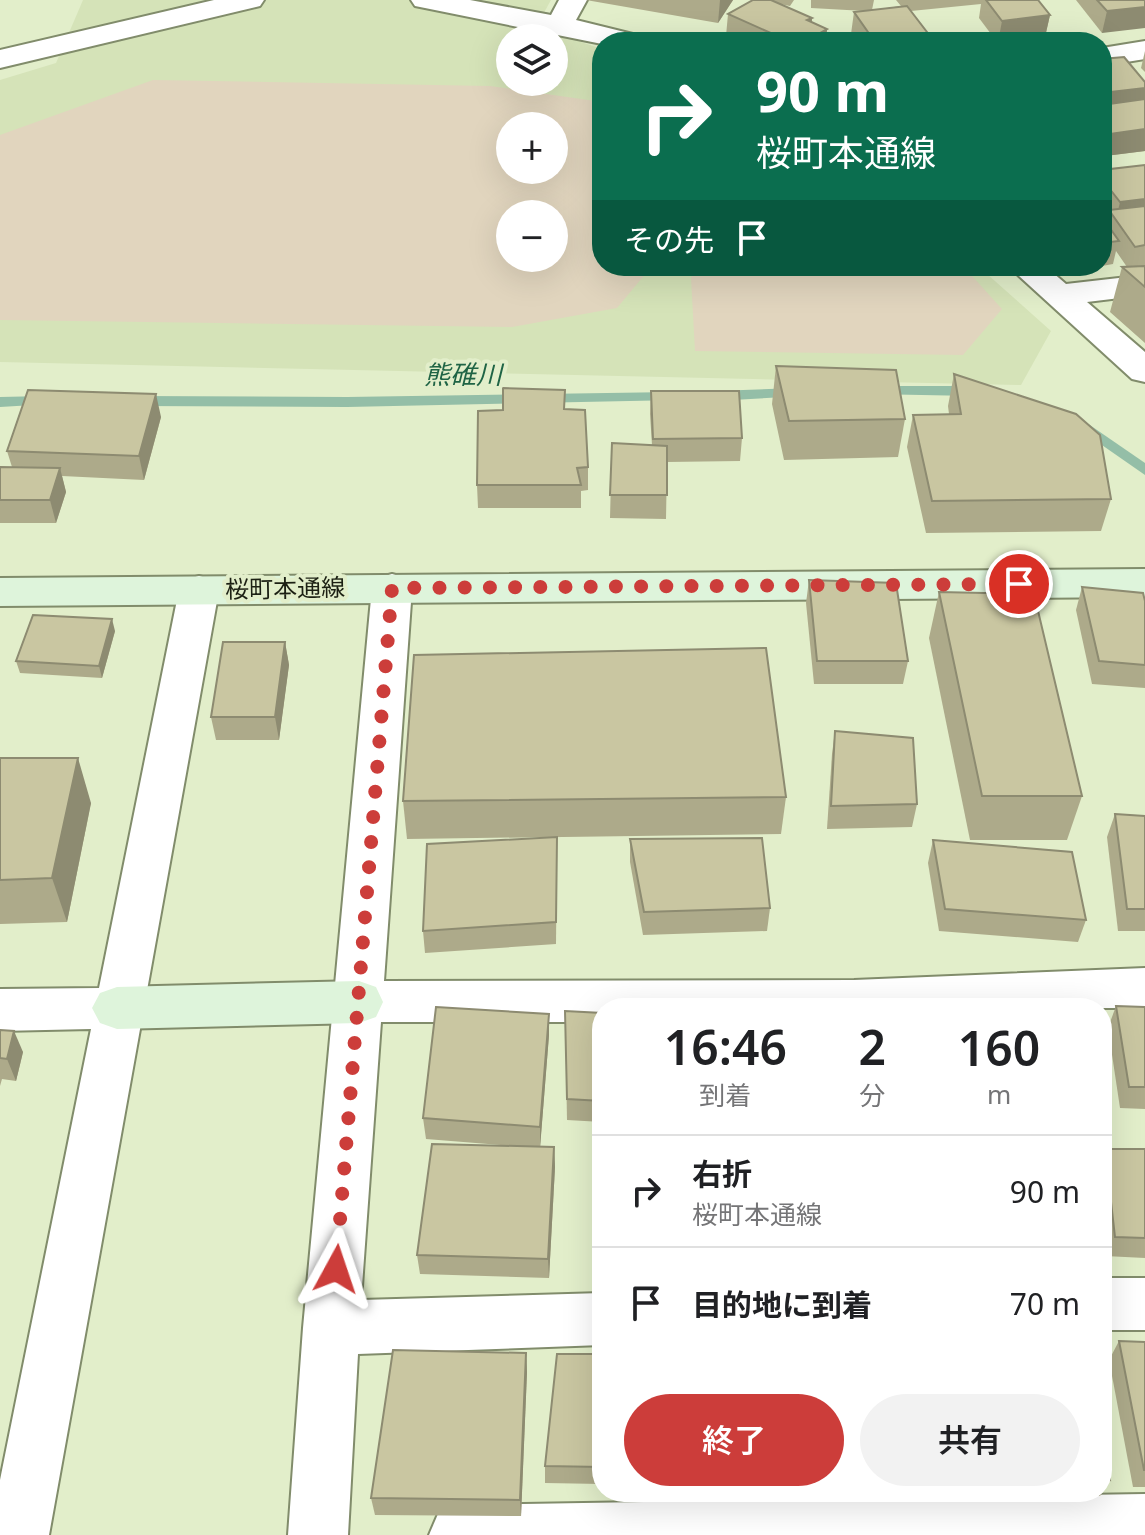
<!DOCTYPE html>
<html lang="ja">
<meta charset="utf-8">
<style>
:root{--surface:#fff;--page:#f2f2f2;--text:#202124;--muted:#757577;--line:#e0e0e0;--accent:#cc3d3a}
body{margin:0;font-family:"Noto Sans","Noto Sans JP",sans-serif;background:var(--page);color:var(--text);height:100vh;display:flex;flex-direction:column;font-size:30px;white-space:nowrap}
*{box-sizing:border-box;margin:0}
p{font-size:26px;color:var(--muted)}
.icon{flex:none;width:44px;height:44px;fill:none;stroke:currentColor;stroke-width:2;stroke-linecap:round;stroke-linejoin:round}
.map{position:relative;flex:1;overflow:hidden}
.sheet{position:absolute;left:592px;top:998px;width:520px;height:504px;display:flex;flex-direction:column;background:var(--surface);border-radius:32px;box-shadow:0 8px 32px #0002}
.sheet>*{flex:none}
.banner{position:absolute;left:592px;top:32px;width:520px;height:244px;border-radius:32px;box-shadow:0 8px 32px #0002;background:#0b6e4f;color:#fff;overflow:hidden}
.controls{position:absolute;left:496px;top:24px;display:grid;gap:16px}
.controls a{display:grid;place-items:center;width:72px;height:72px;border-radius:50%;background:var(--surface);box-shadow:0 8px 32px #0002;font-size:40px}
.pin{position:absolute;display:grid;place-items:center;width:68px;height:68px;color:#fff;margin:-34px;border:4px solid #fff;border-radius:50%;box-shadow:0 2px 8px #0007}
.me{position:absolute;width:88px;margin:-44px;rotate:5deg;stroke-linejoin:round;filter:drop-shadow(0 0 6px #0008)}
.turn{display:flex;align-items:center;gap:28px;height:168px;padding:0 32px;font-size:36px}
.turn .icon{width:104px;height:104px;stroke-width:2.5}
.turn b{display:block;font-size:56px;line-height:68px}
.then{display:flex;align-items:center;height:76px;padding:0 32px;background:#0003;gap:16px;font-size:30px}
.eta{display:flex;justify-content:space-evenly;align-items:center;height:136px;text-align:center}
.eta b{font-size:48px;font-weight:600;line-height:56px}
.cta{display:flex;gap:16px;margin-top:auto;padding:16px 32px}
.cta a{flex:1;height:92px;border-radius:48px;background:var(--accent);color:#fff;font-size:32px;font-weight:600;line-height:92px;text-align:center}
.cta a+a{background:var(--page);color:var(--text)}
ul{padding:0;list-style:none}
li{display:flex;align-items:center;gap:24px;height:112px;padding:0 32px;border-top:2px solid var(--line)}
li div{flex:1}
li b{display:block;font-size:30px}
li em{font-style:normal}
.map>svg:first-child{display:block}
.built{fill:#d5e3b8;fill-rule:evenodd}
.green{fill:#e1d5be;fill-rule:evenodd}
.lines{fill:none;stroke-linecap:round;stroke-linejoin:round}
.stream{fill:#94bea7;fill-rule:evenodd}
.street-casing{stroke:#818c6b;stroke-width:4}
.secondary-casing{stroke:#818c6b;stroke-width:4}
.street{fill:#fff;fill-rule:evenodd}
.secondary{fill:#def4db;fill-rule:evenodd}
.wall{fill:#adaa8a}
.shaded-wall{fill:#8d8b71}
.building{fill:#c9c6a1;stroke:#8d8b71;stroke-width:2}
.route{stroke:#cc3d3a;stroke-width:14;stroke-dasharray:0 25.2}
.labels{text-anchor:middle;stroke-width:8;stroke-linejoin:round;paint-order:stroke}
.street-label{font-size:24px;fill:#1c2013;stroke:#e2eeca}
.water-label{font-size:26px;font-style:italic;fill:#1f6445;stroke:#e2eeca}
</style>
<div class="map">
<svg width="1145" height="1535" viewBox="0 0 1145 1535">
<rect width="100%" height="100%" fill="#e2eeca"/>
<!-- built -->
<path class="built" d="M83,0H551L536,27L602,49V266H978L1051,331L1021,385L0,362V80L56,63ZM510,38H554V82H510ZM510,126H554V170H510ZM510,214H554V258H510Z"/>
<!-- green -->
<g class="green">
<path d="M153,80L490,86L602,102V266H652L617,308L512,327L0,320V135ZM510,126H554V170H510ZM510,214H554V258H510Z"/>
<polygon points="698,266 963,266 1002,309 963,355 695,351 691,278"/>
</g>
<g class="lines">
<!-- stream -->
<g class="stream">
<polygon points="875,386 973,386 980,391 973,396 870,394 870,388"/>
<polygon points="797,388 802,390 802,396 715,401 708,396 715,391"/>
<polygon points="673,392 678,394 678,400 347,407 135,406 128,401 135,396 347,397"/>
<polygon points="45,396 52,401 50,404 0,407 0,397"/>
<polygon points="1081,419 1145,463 1145,475 1076,427 1073,424"/>
</g>
<!-- street casing -->
<g class="street-casing">
<g id="street">
<polygon points="214,0 264,0 260,6 0,68 0,50"/>
<polygon points="411,0 470,0 551,15 559,0 587,0 576,20 641,36 645,42 602,44 425,8 415,6"/>
<polygon points="1145,41 1145,59 1102,66 1102,48"/>
<polygon points="1008,266 1045,266 1066,284 1145,275 1145,295 1087,302 1145,352 1145,382 1132,379"/>
<polygon points="392,574 406,578 412,588 384,981 854,980 1145,968 1145,1008 602,1008 602,1022 381,1022 361,1300 602,1293 602,1345 358,1354 348,1535 288,1535 303,1328 372,588 378,578"/>
<polygon points="199,576 213,580 219,590 49,1535 0,1535 0,1480 91,1029 0,1031 0,989 99,988 179,590 185,580"/>
<rect x="1102" y="1278" width="43" height="52"/>
<polygon points="1145,1494 1145,1535 429,1535 438,1514 459,1505"/>
</g>
</g>
<!-- secondary casing -->
<g class="secondary-casing">
<g id="secondary">
<polygon points="1145,569 1145,597 0,606 0,578"/>
<polygon points="359,981 376,987 383,1002 376,1017 359,1023 117,1029 100,1023 92,1008 100,993 117,987"/>
</g>
</g>
<!-- street -->
<use href="#street" class="street"/>
<!-- secondary -->
<use href="#secondary" class="secondary"/>
</g>
<!-- wall -->
<g class="wall">
<polygon points="586,0 733,0 718,23"/>
<polygon points="753,0 794,0 790,6 780,4 812,18 812,22 827,29 826,42 740,42 726,36 728,14"/>
<polygon points="811,0 874,0 872,10 901,6 896,0 1038,0 1050,15 1045,37 997,42 979,18 981,4 911,11 930,36 930,42 857,42 851,34 854,12 865,11 811,8"/>
<polygon points="1076,0 1145,0 1102,33"/>
<polygon points="1145,51 1145,72 1141,68"/>
<polygon points="1102,59 1145,82 1145,151 1105,156 1102,153"/>
<polygon points="1145,165 1145,343 1110,312 1122,267 1127,267 1116,251 1113,264 1102,266 1102,217 1106,222 1108,216 1102,209 1102,170"/>
<polygon points="1056,266 1098,266 1059,271"/>
<polygon points="776,366 905,419 898,457 784,460 772,404"/>
<polygon points="954,374 1111,499 1101,531 926,533 907,447 913,415 949,414 948,406"/>
<polygon points="651,391 742,438 740,461 667,462 666,519 610,518 612,443 652,445 650,414"/>
<polygon points="565,409 588,467 588,490 581,491 581,508 478,508 477,485"/>
<polygon points="161,417 144,480 62,476 66,492 56,523 0,523 0,467 12,467 7,451"/>
<polygon points="809,580 908,661 903,684 814,684 806,603"/>
<polygon points="1082,587 1145,601 1145,688 1092,684 1076,610"/>
<polygon points="939,592 1082,796 1067,840 970,840 929,638"/>
<polygon points="115,631 102,678 20,673 16,661"/>
<polygon points="285,642 289,665 279,740 216,740 211,717"/>
<polygon points="835,731 917,804 912,827 827,829 832,754"/>
<polygon points="0,758 91,803 67,922 0,924"/>
<polygon points="786,797 781,834 407,839 403,801"/>
<polygon points="1115,814 1145,816 1145,931 1118,931 1107,837"/>
<polygon points="557,837 556,944 425,953 423,931"/>
<polygon points="630,839 770,908 767,931 643,935 630,862"/>
<polygon points="933,840 1086,920 1078,942 939,931 928,863"/>
<polygon points="1116,1006 1145,1007 1145,1109 1120,1108 1108,1028"/>
<polygon points="565,1011 602,1013 602,1122 567,1120"/>
<polygon points="0,1030 23,1052 16,1081 2,1079 0,1086"/>
<polygon points="549,1035 540,1147 554,1147 555,1167 549,1278 420,1274 417,1255 513,1146 426,1139 423,1118"/>
<polygon points="1105,1149 1145,1149 1145,1258 1105,1256 1102,1227 1102,1156"/>
<polygon points="1119,1341 1145,1342 1145,1487 1133,1487 1109,1360"/>
<polygon points="526,1353 527,1372 521,1516 375,1515 371,1498"/>
<polygon points="602,1354 602,1484 545,1483 545,1466"/>
<polygon points="1102,1479 1110,1480 1100,1496 966,1495 966,1492 1102,1492"/>
<polygon points="841,1492 950,1492 946,1501 842,1499"/>
</g>
<!-- shaded-wall -->
<g class="shaded-wall">
<polygon points="720,0 733,0 718,23"/>
<polygon points="1145,7 1145,28 1102,33 1107,11"/>
<polygon points="1050,15 1045,37 998,42 1002,21"/>
<polygon points="812,18 810,39 827,29 826,42 804,42 807,20"/>
<polygon points="930,36 930,42 885,42"/>
<polygon points="1145,88 1145,104 1102,114 1102,93"/>
<polygon points="1145,129 1145,151 1105,156 1110,134"/>
<polygon points="1145,199 1145,221 1116,219 1120,202"/>
<polygon points="156,394 161,417 144,480 139,456"/>
<polygon points="60,468 66,492 56,523 50,500"/>
<polygon points="112,619 115,631 102,678 99,666"/>
<polygon points="285,642 289,665 279,740 275,717"/>
<polygon points="78,758 91,803 67,922 52,878"/>
<polygon points="549,1014 549,1035 540,1148 540,1127"/>
<polygon points="14,1031 23,1052 16,1081 7,1059"/>
<polygon points="554,1147 555,1167 549,1278 548,1259"/>
<polygon points="526,1353 527,1372 521,1516 520,1500"/>
</g>
<!-- building -->
<g class="building">
<polygon points="753,0 771,0 812,18 807,20 827,29 804,42 791,42 728,14"/>
<polygon points="986,0 1038,0 1050,15 1002,21"/>
<polygon points="1097,0 1145,0 1145,7 1107,11"/>
<polygon points="907,6 930,36 885,42 875,42 854,12"/>
<polygon points="1124,57 1145,82 1145,88 1102,93 1102,59"/>
<polygon points="1145,99 1145,129 1110,134 1102,123 1102,105"/>
<polygon points="1145,165 1145,199 1120,202 1102,179 1102,170"/>
<polygon points="1145,206 1145,245 1135,247 1109,210"/>
<polygon points="1102,217 1119,241 1102,243"/>
<polygon points="1145,266 1145,287 1122,267"/>
<polygon points="776,366 896,370 905,419 789,421"/>
<polygon points="954,374 1076,414 1100,435 1111,499 932,501 913,415 961,414"/>
<polygon points="503,388 565,390 564,409 585,410 588,467 577,468 581,485 477,485 478,411 503,410"/>
<polygon points="28,390 156,394 139,456 7,451"/>
<polygon points="651,391 739,391 742,438 653,439"/>
<polygon points="612,443 667,446 667,495 610,495"/>
<polygon points="0,467 60,468 50,500 0,500"/>
<polygon points="809,580 896,583 908,661 817,661"/>
<polygon points="1082,587 1143,593 1145,601 1145,665 1099,661"/>
<polygon points="939,592 1034,594 1082,796 982,796"/>
<polygon points="33,615 112,619 99,666 16,661"/>
<polygon points="223,642 285,642 275,717 211,717"/>
<polygon points="766,648 786,797 403,801 414,655"/>
<polygon points="835,731 913,738 917,804 831,806"/>
<polygon points="0,758 78,758 52,878 0,880"/>
<polygon points="1115,814 1145,816 1145,909 1127,909"/>
<polygon points="557,837 556,922 423,931 427,844"/>
<polygon points="762,838 770,908 644,912 630,839"/>
<polygon points="933,840 1072,852 1086,920 945,909"/>
<polygon points="1116,1006 1145,1007 1145,1087 1129,1087"/>
<polygon points="436,1007 549,1014 540,1127 423,1118"/>
<polygon points="565,1011 602,1013 602,1101 567,1099"/>
<polygon points="0,1030 14,1031 7,1059 0,1058"/>
<polygon points="432,1144 554,1147 548,1259 417,1255"/>
<polygon points="1105,1149 1145,1149 1145,1238 1115,1237"/>
<polygon points="1119,1341 1145,1342 1145,1470 1144,1470"/>
<polygon points="393,1350 526,1353 520,1500 371,1498"/>
<polygon points="557,1354 602,1354 602,1467 545,1466"/>
<polygon points="1102,1428 1110,1480 1102,1479"/>
</g>
<g class="lines">
<!-- route -->
<polyline class="route" points="336,1269 392,588 1019,584"/>
</g>
<g class="labels">
<!-- street labels -->
<g class="street-label">
<text transform="translate(285 589) rotate(-1)" y="8">桜町本通線</text>
</g>
<!-- water labels -->
<g class="water-label">
<text x="463" y="384">熊碓川</text>
</g>
</g>
</svg>
<div class="controls">
<a><svg class="icon" aria-label="layers" viewBox="0 0 24 24"><path d="M12 4l9 5-9 5-9-5zM3 14l9 5 9-5"/></svg></a>
<a>+</a>
<a>−</a>
</div>
<div class="pin" style="left:1019px;top:584px;background:#d93025"><svg class="icon" aria-label="arrive" viewBox="0 0 24 24"><path d="M6 21V4h12l-3 4 3 4H6"/></svg></div>
<svg class="me" style="left:336px;top:1269px" viewBox="-20 -20 40 40"><path d="M0-17L14 15 0 8-14 15z" fill="#cc3d3a" stroke="#fff" stroke-width="4"/></svg>
<div class="banner">
<div class="turn"><svg class="icon" aria-label="right" viewBox="0 0 24 24"><path d="M7 20v-9h11M14 6l5 5-5 5"/></svg><div><b>90 m</b>桜町本通線</div></div>
<div class="then">その先<svg class="icon" aria-label="arrive" viewBox="0 0 24 24"><path d="M6 21V4h12l-3 4 3 4H6"/></svg></div>
</div>
<section class="sheet">
<div class="eta">
<div><b>16:46</b><p>到着</p></div>
<div><b>2</b><p>分</p></div>
<div><b>160</b><p>m</p></div>
</div>
<ul>
<li><svg class="icon" aria-label="right" viewBox="0 0 24 24"><path d="M7 20v-9h11M14 6l5 5-5 5"/></svg><div><b>右折</b><p>桜町本通線</p></div><em>90 m</em></li>
<li><svg class="icon" aria-label="arrive" viewBox="0 0 24 24"><path d="M6 21V4h12l-3 4 3 4H6"/></svg><div><b>目的地に到着</b></div><em>70 m</em></li>
</ul>
<div class="cta"><a>終了</a><a>共有</a></div>
</section>
</div>
